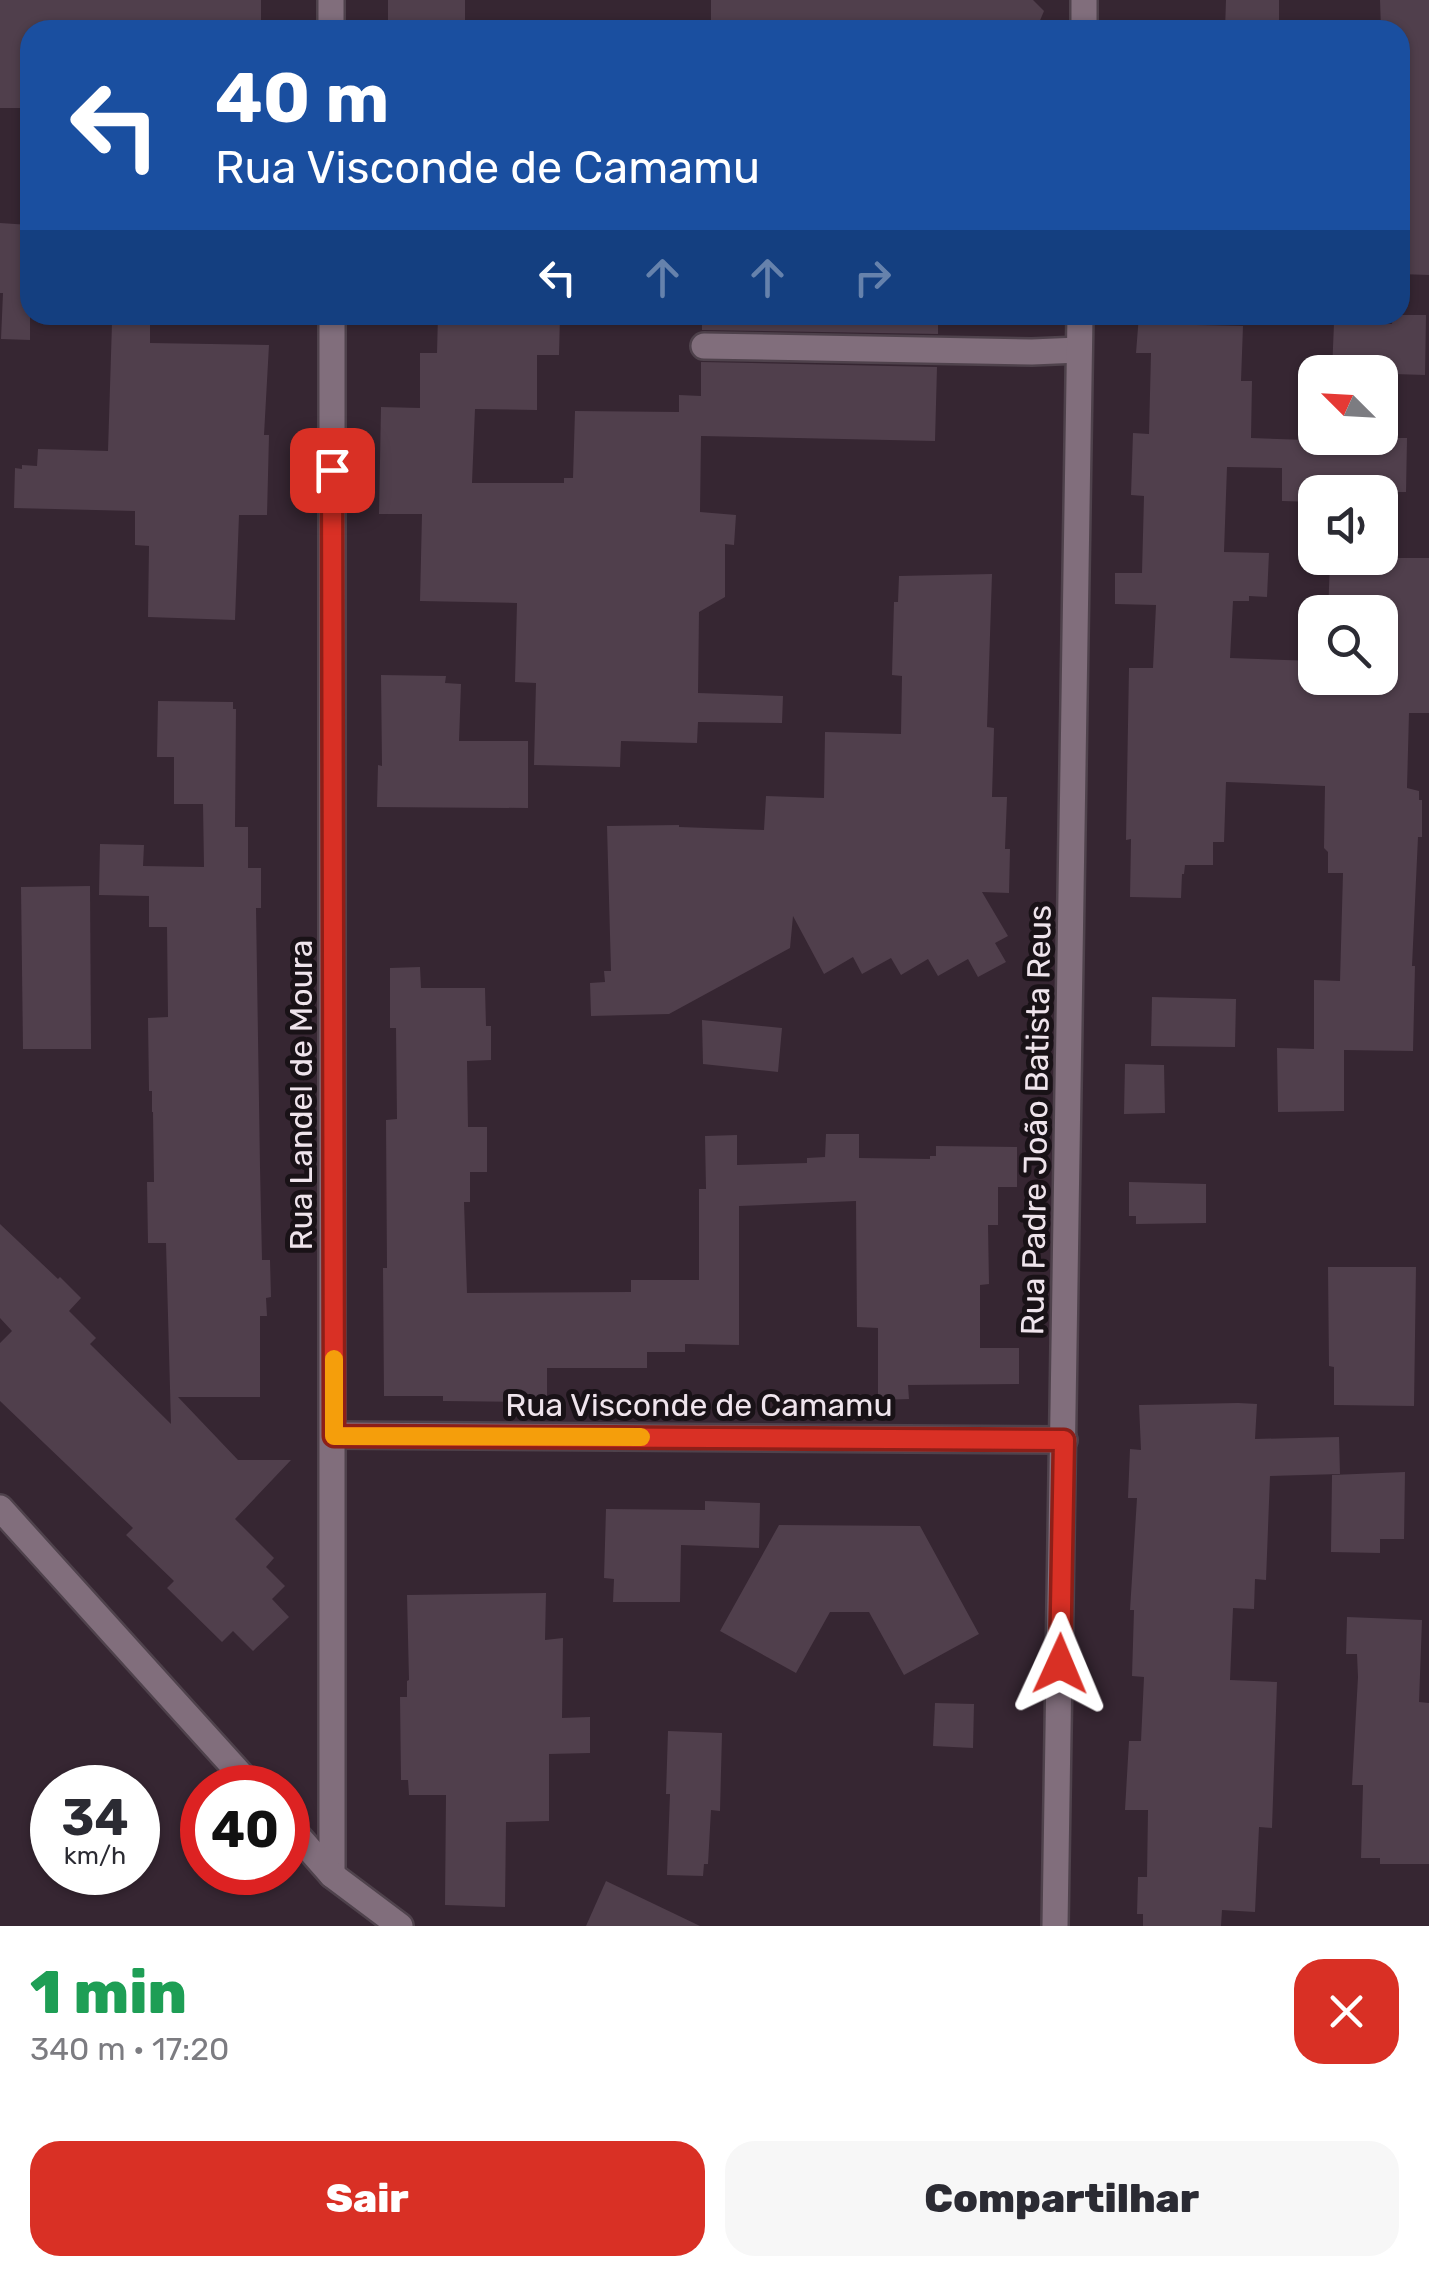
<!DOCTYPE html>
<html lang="pt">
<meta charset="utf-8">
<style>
:root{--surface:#fff;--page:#f7f7f7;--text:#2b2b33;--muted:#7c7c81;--accent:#d93025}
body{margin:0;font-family:Rubik,sans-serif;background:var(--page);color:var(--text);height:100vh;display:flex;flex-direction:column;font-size:38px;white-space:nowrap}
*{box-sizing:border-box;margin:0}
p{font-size:32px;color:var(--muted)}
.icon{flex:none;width:55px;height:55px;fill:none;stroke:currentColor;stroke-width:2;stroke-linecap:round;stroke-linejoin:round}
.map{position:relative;height:1926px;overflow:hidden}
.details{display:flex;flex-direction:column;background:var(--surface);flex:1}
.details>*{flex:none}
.top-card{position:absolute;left:20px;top:20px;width:1390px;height:305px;border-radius:30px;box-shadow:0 2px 8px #0004;background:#1a4fa0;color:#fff;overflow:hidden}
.needle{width:65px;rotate:294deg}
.buttons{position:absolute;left:1298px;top:355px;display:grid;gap:20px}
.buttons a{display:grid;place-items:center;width:100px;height:100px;border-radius:20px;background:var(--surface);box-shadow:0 2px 8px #0004;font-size:50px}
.speed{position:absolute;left:30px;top:1765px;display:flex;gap:20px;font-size:50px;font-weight:700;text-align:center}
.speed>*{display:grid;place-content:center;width:130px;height:130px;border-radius:50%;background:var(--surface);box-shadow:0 2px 8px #0004;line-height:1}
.speed small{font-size:25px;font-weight:400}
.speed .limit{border:15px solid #d22;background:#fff;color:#111}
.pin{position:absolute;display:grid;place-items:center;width:85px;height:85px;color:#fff;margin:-42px;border-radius:20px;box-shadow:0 5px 15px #0006}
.me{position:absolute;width:110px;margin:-55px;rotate:1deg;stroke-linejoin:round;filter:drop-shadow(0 0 8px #0008)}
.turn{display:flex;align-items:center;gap:35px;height:210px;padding:0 30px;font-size:45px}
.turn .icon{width:130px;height:130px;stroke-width:2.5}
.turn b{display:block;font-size:70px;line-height:85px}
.lanes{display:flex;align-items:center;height:95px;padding:0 30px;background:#0003;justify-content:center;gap:50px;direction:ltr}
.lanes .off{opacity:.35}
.round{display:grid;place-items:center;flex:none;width:105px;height:105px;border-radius:30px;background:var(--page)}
.head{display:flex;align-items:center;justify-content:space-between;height:170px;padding:0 30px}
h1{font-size:60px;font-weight:800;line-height:75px;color:#1e9e55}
.action{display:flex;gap:20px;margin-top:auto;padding:20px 30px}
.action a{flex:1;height:115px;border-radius:30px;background:var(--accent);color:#fff;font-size:40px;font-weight:800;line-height:115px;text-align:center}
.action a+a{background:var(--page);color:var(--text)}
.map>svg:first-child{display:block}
.building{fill:#503f4c}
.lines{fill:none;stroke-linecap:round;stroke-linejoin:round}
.minor-casing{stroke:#4f424c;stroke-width:30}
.minor{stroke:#816e7c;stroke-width:25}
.route-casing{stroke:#8d1f18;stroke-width:25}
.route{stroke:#d93025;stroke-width:18}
.slow{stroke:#f59e0b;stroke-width:18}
.labels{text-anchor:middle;stroke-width:10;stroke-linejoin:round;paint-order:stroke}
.street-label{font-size:32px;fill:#efe4ec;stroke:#191217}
</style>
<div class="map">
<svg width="1429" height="1926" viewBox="0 0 1429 1926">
<rect width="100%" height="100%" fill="#362632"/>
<!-- building -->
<g class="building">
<polygon points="0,0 261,0 261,30 30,30 30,108 0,108"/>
<rect x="388" y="0" width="77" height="30"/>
<polygon points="711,0 1033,0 1044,11 1036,30 711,30"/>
<polygon points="1226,0 1279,0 1279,30 1225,30"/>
<polygon points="1380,0 1429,0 1429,275 1400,274 1400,30 1381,30"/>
<polygon points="0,223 30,225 30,340 1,339 3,293 0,293"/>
<polygon points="438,315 560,315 559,355 537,355 537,410 475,409 472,483 564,483 564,478 573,478 575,411 679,412 679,395 701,396 701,362 937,367 935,441 701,436 700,512 736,515 734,545 725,544 725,597 699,612 698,693 783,696 782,723 698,722 697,743 621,741 620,767 534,765 536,683 515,682 517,603 420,601 422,514 379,514 381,407 420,408 420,353 437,353"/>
<polygon points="702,315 938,315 938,334 702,330"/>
<polygon points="1139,315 1196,315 1197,325 1243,326 1241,381 1252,381 1251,438 1307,440 1307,438 1407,438 1406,492 1315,492 1315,502 1282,501 1282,468 1227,467 1224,552 1269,553 1267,597 1249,596 1249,601 1233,601 1230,658 1315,661 1314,678 1380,678 1380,612 1328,612 1330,563 1336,563 1336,558 1429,558 1429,713 1409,713 1407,788 1419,791 1419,800 1422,800 1422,837 1418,837 1412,966 1415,966 1413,1051 1344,1050 1344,1111 1278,1112 1277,1048 1314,1049 1314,980 1340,981 1343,873 1328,873 1328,852 1324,848 1325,786 1226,782 1224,842 1213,842 1213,865 1185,865 1184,874 1182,874 1181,898 1130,897 1131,839 1126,840 1129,668 1153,668 1156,605 1115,604 1115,573 1142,573 1144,496 1131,495 1133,433 1149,434 1151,353 1136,353"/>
<polygon points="1393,315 1426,315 1425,375 1332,372 1334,323 1392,324"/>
<polygon points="112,323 150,325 150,343 269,345 264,435 269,435 267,515 239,515 235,620 148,617 149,546 135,545 135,511 14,508 15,468 22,469 22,465 37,466 38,449 108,451"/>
<polygon points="992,574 987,727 994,728 992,797 1007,797 1005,849 1010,849 1009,893 982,892 1008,936 995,943 1006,962 978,977 968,959 938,976 928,959 901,975 891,958 862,974 853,957 824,974 793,916 790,948 669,1014 591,1016 590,983 605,982 604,971 611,971 607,826 679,825 679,827 764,830 766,796 824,798 825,732 901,734 902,676 892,675 894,602 898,602 899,576"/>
<polygon points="381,675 446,676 445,683 461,684 459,741 528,741 528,808 377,807 378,765 382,766"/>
<polygon points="158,701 233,702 233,709 236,709 235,827 248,827 248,868 261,868 261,908 256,908 260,1167 262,1260 270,1260 271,1297 266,1298 267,1316 260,1316 260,1397 178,1397 238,1460 291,1460 235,1519 274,1558 266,1567 285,1586 272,1599 289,1617 253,1651 233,1631 222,1642 167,1588 174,1581 126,1535 133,1528 0,1401 0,1343 12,1331 0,1318 0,1224 58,1279 60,1277 81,1298 69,1311 96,1338 90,1344 171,1424 166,1243 148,1243 147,1182 154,1182 153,1112 152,1112 152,1091 149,1091 148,1018 168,1017 167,927 149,927 149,896 99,895 100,844 144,845 143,866 204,867 203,804 174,804 174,757 157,757"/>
<polygon points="90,886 91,1049 23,1049 21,887"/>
<polygon points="420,967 421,988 485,988 486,1026 491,1026 491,1060 467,1061 468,1127 487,1127 487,1172 470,1172 470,1202 464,1202 467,1293 631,1292 631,1280 699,1280 699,1189 706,1189 705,1136 737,1135 737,1165 807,1163 807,1158 825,1157 826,1134 859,1134 859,1158 930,1159 930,1156 936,1156 936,1146 1017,1147 1017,1187 998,1187 998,1225 988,1225 989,1284 980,1285 980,1348 1019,1348 1019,1384 908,1385 909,1399 878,1400 878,1328 857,1327 856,1201 739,1206 739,1345 685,1344 685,1352 647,1352 647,1368 547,1368 547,1402 443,1401 443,1396 384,1396 383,1268 387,1268 386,1120 397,1119 396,1028 390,1028 390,968"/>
<polygon points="1152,997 1236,999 1235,1047 1151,1046"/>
<polygon points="702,1020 782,1028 778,1072 703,1064"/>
<polygon points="1125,1064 1164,1065 1165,1113 1124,1114"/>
<polygon points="1129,1182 1206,1184 1206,1223 1136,1224 1136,1216 1129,1216"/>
<polygon points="1328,1267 1416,1267 1414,1406 1334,1405 1334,1367 1329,1366"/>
<polygon points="1238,1403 1257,1404 1255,1439 1339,1437 1340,1474 1270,1476 1266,1580 1255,1579 1254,1609 1233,1608 1230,1680 1277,1682 1272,1828 1259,1827 1255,1912 1222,1910 1221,1926 1143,1926 1143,1914 1137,1914 1138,1877 1147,1877 1148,1810 1125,1810 1129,1741 1141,1741 1144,1677 1132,1676 1134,1610 1130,1610 1137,1498 1128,1498 1130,1449 1141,1450 1139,1405"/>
<polygon points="1405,1472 1404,1539 1380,1539 1380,1553 1331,1552 1332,1475"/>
<polygon points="705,1501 760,1503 759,1548 681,1545 680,1602 613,1602 614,1579 604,1578 606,1509 705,1510"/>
<polygon points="779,1525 920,1526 979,1634 904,1675 869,1612 830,1612 796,1673 720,1631"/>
<polygon points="546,1593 545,1640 563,1638 562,1718 590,1717 590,1753 549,1754 549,1821 506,1822 505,1907 445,1905 446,1795 409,1795 408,1780 401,1780 400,1697 407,1697 407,1681 409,1680 407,1595"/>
<polygon points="1347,1617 1422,1620 1419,1702 1429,1703 1429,1864 1380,1864 1380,1858 1361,1858 1363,1785 1352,1785 1358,1677 1357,1654 1346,1654"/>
<polygon points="935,1703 974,1704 973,1748 933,1746"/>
<polygon points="668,1731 722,1733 720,1811 711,1810 708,1864 704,1864 703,1876 667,1875 670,1794 666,1794"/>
<polygon points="606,1881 700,1926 586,1926"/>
</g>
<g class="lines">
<!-- minor casing -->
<g class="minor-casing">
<g id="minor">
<polyline points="331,0 331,30"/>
<polyline points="1084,30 1084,0"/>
<polyline points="332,315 332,1875"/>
<polyline points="704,346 1032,352 1079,350"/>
<polyline points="334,1435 1064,1440"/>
<polyline points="0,1508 253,1788"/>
<polyline points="288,1825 332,1875 400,1926"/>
<polyline points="1055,1926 1080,315"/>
</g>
</g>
<!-- minor -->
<use href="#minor" class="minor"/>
</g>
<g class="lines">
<!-- route casing -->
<g class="route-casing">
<polyline id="route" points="332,470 334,1436 1064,1440 1060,1664"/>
</g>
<!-- route -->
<use href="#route" class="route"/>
<!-- slow -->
<polyline class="slow" points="334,1359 334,1436 641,1437"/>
</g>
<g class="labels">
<!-- street labels -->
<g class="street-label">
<text transform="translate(301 1095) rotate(-90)" y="11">Rua Landel de Moura</text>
<text transform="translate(1036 1120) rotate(-89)" y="11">Rua Padre João Batista Reus</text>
<text x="699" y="1416">Rua Visconde de Camamu</text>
</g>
</g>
</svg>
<div class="buttons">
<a><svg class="needle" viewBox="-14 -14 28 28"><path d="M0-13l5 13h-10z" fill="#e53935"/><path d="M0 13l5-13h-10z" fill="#7c7c81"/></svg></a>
<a><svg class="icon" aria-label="sound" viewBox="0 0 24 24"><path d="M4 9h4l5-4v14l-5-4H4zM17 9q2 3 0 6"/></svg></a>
<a><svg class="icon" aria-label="search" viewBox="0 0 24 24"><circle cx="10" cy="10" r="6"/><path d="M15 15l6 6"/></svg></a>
</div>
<div class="speed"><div>34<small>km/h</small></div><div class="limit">40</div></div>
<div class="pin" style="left:332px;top:470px;background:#d93025"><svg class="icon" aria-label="arrive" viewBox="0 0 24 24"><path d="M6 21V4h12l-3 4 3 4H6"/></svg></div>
<svg class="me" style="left:1060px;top:1664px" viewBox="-20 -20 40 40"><path d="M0-17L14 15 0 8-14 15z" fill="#d93025" stroke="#fff" stroke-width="4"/></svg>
<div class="top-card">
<div class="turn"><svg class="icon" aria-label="left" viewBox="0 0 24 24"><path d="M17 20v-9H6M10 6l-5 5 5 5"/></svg><div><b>40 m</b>Rua Visconde de Camamu</div></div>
<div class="lanes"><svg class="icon" aria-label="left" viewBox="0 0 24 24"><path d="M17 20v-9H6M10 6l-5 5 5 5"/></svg><svg class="icon off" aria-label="ahead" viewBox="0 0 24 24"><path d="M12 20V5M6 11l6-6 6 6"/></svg><svg class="icon off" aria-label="ahead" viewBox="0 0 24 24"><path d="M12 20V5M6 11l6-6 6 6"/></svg><svg class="icon off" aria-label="right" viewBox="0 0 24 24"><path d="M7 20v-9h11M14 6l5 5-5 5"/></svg></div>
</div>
</div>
<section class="details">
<div class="head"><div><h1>1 min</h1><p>340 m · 17:20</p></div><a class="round" style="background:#d93025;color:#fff"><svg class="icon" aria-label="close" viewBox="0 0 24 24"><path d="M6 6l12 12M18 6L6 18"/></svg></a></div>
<div class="action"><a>Sair</a><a>Compartilhar</a></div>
</section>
